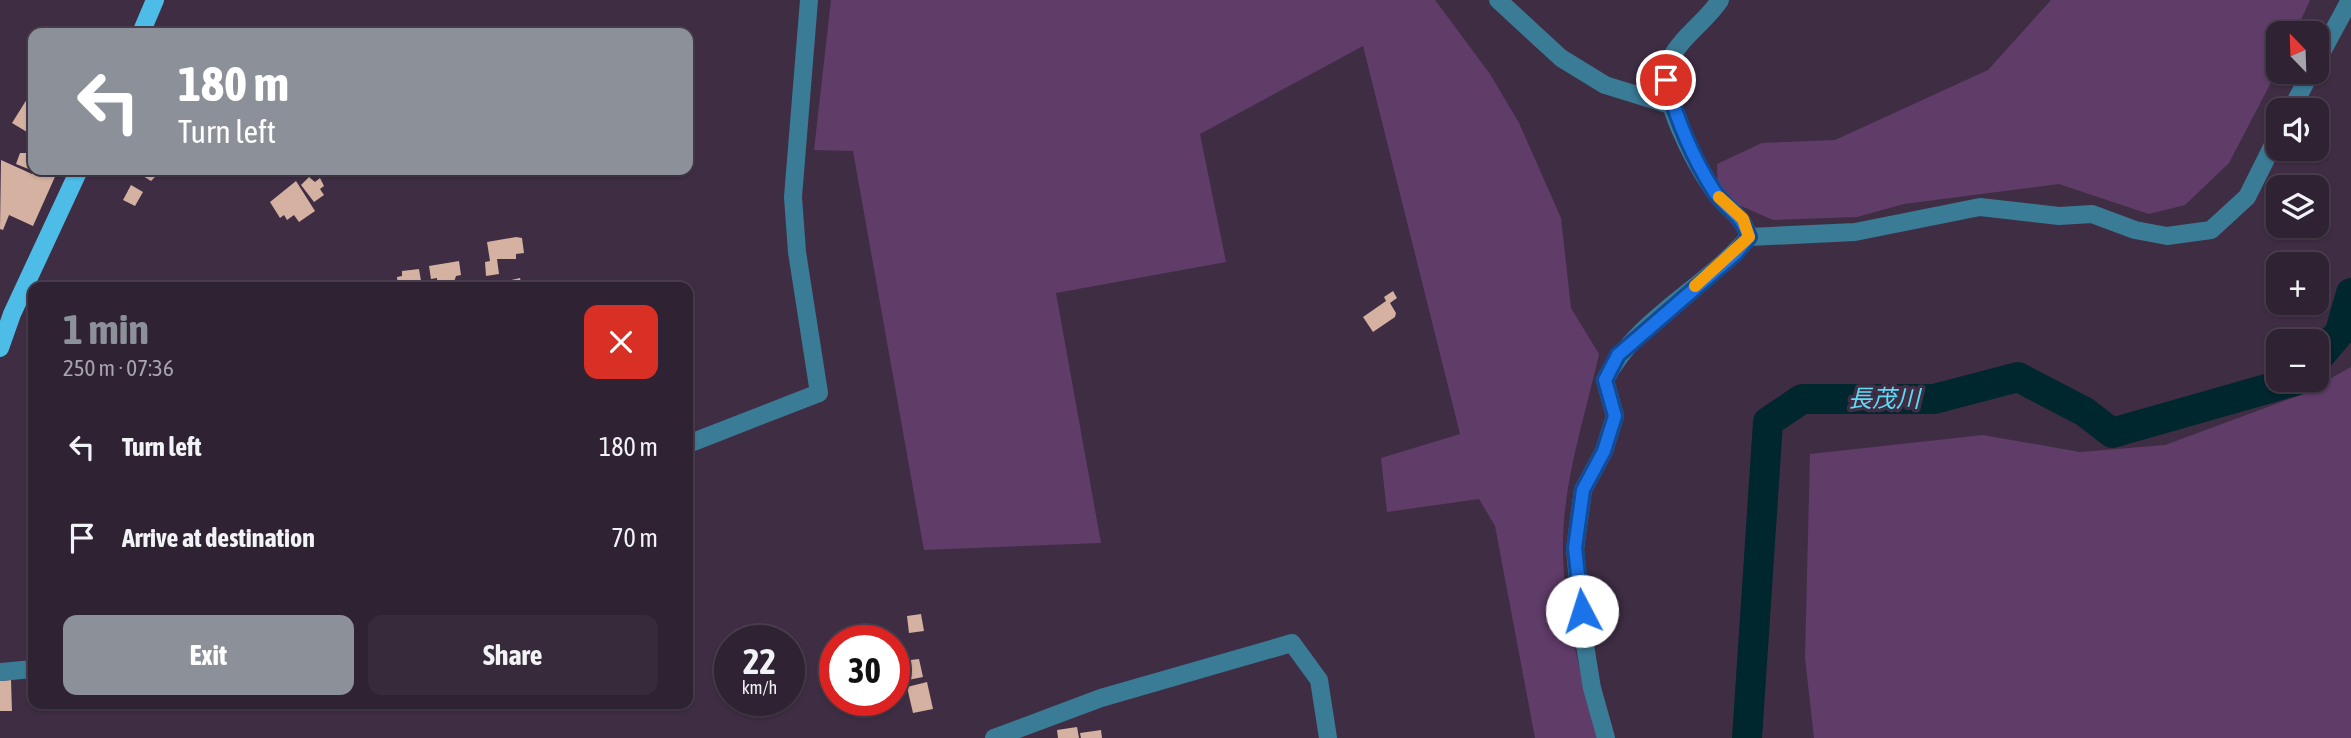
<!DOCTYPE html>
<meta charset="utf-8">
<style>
:root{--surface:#2f2233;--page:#372a3b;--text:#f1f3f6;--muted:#a7a4ac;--line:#4a3f4e;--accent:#8c9099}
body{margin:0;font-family:"Asap Condensed","Noto Sans JP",sans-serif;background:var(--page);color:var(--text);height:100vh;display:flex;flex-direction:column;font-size:26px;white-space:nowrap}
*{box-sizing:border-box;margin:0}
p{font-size:23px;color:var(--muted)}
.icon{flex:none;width:38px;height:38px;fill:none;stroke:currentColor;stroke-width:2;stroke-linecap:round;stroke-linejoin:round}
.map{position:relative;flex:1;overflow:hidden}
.panel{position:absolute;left:28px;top:282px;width:665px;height:427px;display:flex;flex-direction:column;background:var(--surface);border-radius:14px;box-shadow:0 2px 5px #0004,0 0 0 2px var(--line)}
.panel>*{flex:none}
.banner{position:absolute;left:28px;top:28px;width:665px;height:147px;border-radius:14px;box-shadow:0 2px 5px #0004,0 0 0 2px var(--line);background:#8c9099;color:#fff;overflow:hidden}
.needle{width:46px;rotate:337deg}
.buttons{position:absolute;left:2266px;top:21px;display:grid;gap:14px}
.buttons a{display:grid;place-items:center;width:63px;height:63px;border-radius:14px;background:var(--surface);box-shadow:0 2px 5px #0004,0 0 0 2px var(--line);font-size:35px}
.speed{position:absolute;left:714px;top:625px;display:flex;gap:14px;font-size:35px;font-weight:700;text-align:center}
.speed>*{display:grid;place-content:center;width:91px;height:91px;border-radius:50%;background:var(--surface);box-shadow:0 2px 5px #0004,0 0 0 2px var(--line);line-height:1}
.speed small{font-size:18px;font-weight:400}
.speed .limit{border:10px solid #d22;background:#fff;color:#111}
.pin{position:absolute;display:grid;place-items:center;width:60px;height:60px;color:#fff;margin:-30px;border:4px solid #fff;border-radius:50%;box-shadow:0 2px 7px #0007}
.me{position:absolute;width:77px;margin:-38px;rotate:355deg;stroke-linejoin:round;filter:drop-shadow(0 0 5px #0008)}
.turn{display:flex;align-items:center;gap:24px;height:147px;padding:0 35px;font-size:32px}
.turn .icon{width:91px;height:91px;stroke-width:2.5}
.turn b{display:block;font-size:49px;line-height:60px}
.round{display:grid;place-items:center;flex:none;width:74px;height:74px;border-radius:14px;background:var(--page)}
.summary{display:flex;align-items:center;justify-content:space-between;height:119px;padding:0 35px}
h1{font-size:42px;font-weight:700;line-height:52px;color:var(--accent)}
.action{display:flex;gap:14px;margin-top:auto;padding:14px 35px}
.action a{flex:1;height:80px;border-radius:14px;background:var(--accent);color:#fff;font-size:28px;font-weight:700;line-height:80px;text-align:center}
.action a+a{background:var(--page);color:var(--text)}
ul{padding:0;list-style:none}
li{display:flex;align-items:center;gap:21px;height:91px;padding:0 35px}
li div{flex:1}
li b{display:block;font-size:26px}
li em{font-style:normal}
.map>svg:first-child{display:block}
.green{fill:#603c69}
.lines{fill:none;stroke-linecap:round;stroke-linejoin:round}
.river{stroke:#00262e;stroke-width:30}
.building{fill:#d4b1a0}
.minor{stroke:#3a7b96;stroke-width:18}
.major{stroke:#4dbde8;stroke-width:18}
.route-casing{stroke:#114b97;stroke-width:18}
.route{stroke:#1a73e8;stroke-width:12}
.slow{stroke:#f59e0b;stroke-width:12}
.labels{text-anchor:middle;stroke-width:7;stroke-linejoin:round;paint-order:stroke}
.water-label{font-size:24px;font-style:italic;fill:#5fdbf5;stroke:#3f2d44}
</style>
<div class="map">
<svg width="2351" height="738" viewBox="0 0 2351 738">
<rect width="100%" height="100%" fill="#3f2d44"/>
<!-- green -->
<g class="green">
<path d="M831,0H1435L1490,74L1519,123L1561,218L1571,308L1599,354C1585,417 1562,484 1563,549C1563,614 1582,676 1597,738H1535L1495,526L1479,499L1387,512L1381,458L1460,434L1363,46L1200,134L1226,262L1056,293L1101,543L924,550L853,151L814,150Z"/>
<polygon points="2051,0 2310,0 2295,33 2278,33 2278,69 2229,163 2185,205 2149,214 2059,184 1904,204 1857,217 1773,220 1718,196 1717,164 1762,143 1835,140 1988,70"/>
<polygon points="2351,367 2351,738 1814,738 1805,658 1810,454 1983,435 2080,452 2165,445 2303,394"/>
</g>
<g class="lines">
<!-- river -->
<g class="river">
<polyline points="2317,359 2340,332 2351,293"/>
<polyline points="1747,738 1768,422 1802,399 1934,399 2018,377 2085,412 2112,433 2298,380"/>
</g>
</g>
<!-- building -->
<g class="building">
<polygon points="31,98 33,99 32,135 12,123 27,99"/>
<polygon points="20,153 33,153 31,170 16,164"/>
<polygon points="1,160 32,174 33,169 44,174 45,170 58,170 33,226 9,215 3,230 0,229"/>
<polygon points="133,170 162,170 151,181"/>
<polygon points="309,177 315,182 320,178 324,186 320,189 324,195 314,202 301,185"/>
<polygon points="296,181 315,211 299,222 294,215 287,220 284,215 280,218 270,202"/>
<polygon points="131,185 143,192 135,206 123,200"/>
<polygon points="516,237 522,238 524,253 516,254 516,259 497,259 499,274 486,276 485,262 490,261 487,242"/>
<polygon points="459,261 461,275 456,276 454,282 437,283 437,278 431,279 429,266"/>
<polygon points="419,269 422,287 398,287 397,277 402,276 402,271"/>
<polygon points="520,278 522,287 489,287 488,285"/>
<polygon points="1393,291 1397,298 1390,303 1396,313 1395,317 1373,332 1363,317 1386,301 1384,297"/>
<polygon points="921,614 924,631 909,633 907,616"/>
<polygon points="919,659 923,677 903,681 904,686 894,688 894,662"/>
<polygon points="11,680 12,711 0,711 0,681"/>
<polygon points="927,682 933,709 913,713 907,687"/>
<polygon points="1077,727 1079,738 1058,738 1057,730"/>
<polygon points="1101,730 1102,738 1081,738 1080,733"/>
</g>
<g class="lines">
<!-- minor -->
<g class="minor">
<polyline points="1498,0 1561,58 1605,85 1673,106"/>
<path d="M1720,0C1705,23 1680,37 1669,62C1656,94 1696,165 1714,191C1728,212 1740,211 1749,237"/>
<polyline points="2317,61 2350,0"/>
<polyline points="2291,110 2311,72"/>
<polyline points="688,444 819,393 797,252 793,197 809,0"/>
<polyline points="0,672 33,669"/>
<polyline points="994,738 1101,698 1292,643 1319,680 1328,738"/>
<path d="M1606,738L1592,688L1583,633L1575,549L1583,490L1604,451L1615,416L1605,380C1636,319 1705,288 1749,237L1855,232L1980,207L2059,216L2092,214L2135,230L2167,236L2211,230L2247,197L2278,135"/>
</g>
<!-- major -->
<g class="major">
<polyline points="141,33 155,0"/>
<polyline points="0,348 12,314 79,170"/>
</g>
</g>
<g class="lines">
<!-- route casing -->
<g class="route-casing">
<path id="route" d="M1582,611L1575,548L1583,490L1604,451L1615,416L1605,380L1618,355L1736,253L1749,237C1740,211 1727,211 1714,191C1691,155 1677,121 1666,80"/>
</g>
<!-- route -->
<use href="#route" class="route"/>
<!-- slow -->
<polyline class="slow" points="1695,286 1749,237 1743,219 1719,197"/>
</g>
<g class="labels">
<!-- water labels -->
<g class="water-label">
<text x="1884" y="407">長茂川</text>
</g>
</g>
</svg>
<div class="buttons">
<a><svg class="needle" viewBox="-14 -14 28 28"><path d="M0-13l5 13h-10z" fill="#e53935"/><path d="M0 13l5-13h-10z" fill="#a7a4ac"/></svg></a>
<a><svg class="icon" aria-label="sound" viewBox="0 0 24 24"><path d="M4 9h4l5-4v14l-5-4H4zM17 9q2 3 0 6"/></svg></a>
<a><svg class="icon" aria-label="layers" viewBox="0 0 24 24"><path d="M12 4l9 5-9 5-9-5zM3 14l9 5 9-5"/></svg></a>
<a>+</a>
<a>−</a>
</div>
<div class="speed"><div>22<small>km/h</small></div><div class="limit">30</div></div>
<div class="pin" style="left:1666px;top:80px;background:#d93025"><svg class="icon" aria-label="arrive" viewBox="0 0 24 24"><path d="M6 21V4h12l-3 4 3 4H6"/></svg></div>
<svg class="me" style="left:1582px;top:611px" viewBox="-20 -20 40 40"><circle r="19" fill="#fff"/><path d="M0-13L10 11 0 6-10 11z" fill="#1a73e8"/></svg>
<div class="banner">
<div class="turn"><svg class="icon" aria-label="left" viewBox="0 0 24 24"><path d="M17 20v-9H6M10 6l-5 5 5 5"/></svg><div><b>180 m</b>Turn left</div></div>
</div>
<section class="panel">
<div class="summary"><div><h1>1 min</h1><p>250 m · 07:36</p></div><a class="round" style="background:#d93025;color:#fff"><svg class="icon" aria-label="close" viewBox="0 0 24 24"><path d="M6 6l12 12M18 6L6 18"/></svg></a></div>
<ul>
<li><svg class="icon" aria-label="left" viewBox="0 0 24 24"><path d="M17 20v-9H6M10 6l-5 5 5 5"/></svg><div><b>Turn left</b></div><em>180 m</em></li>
<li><svg class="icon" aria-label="arrive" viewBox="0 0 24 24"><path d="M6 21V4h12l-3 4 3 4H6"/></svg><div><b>Arrive at destination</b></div><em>70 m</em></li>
</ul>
<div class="action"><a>Exit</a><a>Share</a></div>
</section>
</div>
